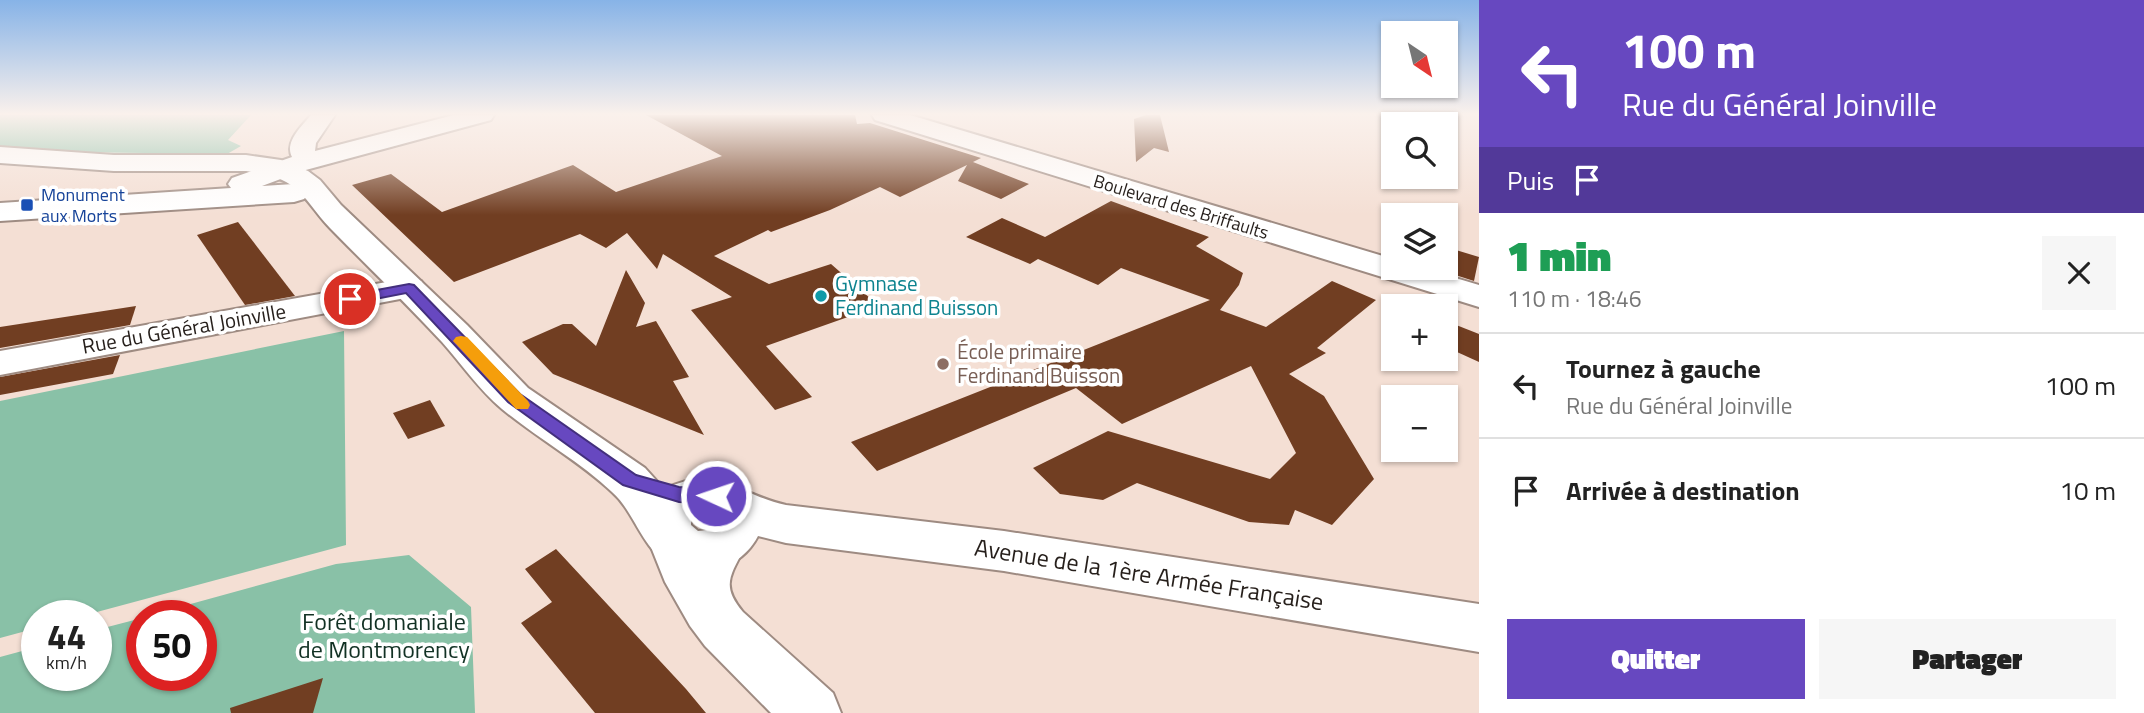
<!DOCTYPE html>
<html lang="fr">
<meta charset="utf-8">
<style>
:root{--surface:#fff;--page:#f6f6f6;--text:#222;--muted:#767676;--line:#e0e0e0;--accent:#6748c0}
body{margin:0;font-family:"Titillium Web",sans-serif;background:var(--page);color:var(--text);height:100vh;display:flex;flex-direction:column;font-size:26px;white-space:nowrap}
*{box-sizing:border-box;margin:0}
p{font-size:23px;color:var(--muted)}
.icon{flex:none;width:38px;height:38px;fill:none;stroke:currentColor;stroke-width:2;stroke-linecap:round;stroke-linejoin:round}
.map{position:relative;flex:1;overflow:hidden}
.drawer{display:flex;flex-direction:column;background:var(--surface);width:665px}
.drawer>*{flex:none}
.banner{background:#6748c0;color:#fff;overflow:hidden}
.needle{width:46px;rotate:145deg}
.tools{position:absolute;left:1381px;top:21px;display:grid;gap:14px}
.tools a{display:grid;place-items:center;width:77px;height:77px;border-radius:0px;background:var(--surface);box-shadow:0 2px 5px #0004;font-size:35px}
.speed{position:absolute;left:21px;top:600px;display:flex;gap:14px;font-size:35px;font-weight:700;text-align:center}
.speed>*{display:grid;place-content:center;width:91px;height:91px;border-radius:50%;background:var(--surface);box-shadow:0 2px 5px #0004;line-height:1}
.speed small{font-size:18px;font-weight:400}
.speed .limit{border:10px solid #d22;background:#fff;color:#111}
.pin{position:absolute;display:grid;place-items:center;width:60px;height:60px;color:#fff;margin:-30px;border:4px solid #fff;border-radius:50%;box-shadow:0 2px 7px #0007}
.me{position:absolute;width:77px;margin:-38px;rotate:273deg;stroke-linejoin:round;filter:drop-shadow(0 0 5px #0008)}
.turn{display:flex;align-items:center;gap:24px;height:147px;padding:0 28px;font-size:32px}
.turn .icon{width:91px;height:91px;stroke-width:2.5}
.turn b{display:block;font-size:49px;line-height:60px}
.then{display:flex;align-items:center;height:66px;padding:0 28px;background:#0003;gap:14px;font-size:26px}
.round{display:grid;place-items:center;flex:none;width:74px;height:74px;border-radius:0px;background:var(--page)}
.summary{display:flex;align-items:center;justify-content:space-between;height:119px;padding:0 28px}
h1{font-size:42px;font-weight:800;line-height:52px;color:#1e9e55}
.primary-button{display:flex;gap:14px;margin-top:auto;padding:14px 28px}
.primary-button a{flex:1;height:80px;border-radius:0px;background:var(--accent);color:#fff;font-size:28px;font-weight:800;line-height:80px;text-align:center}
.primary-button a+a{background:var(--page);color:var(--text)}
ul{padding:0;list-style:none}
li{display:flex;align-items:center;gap:21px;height:105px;padding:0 28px;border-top:2px solid var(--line)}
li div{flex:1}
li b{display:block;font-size:26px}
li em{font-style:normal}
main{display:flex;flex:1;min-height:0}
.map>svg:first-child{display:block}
.green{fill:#89c1a7}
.building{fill:#713e22}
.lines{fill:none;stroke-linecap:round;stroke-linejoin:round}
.minor-casing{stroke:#9e8b82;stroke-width:4}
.major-casing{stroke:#9e8b82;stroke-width:4}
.minor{fill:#fff;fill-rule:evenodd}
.major{fill:#fff;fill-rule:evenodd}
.route{fill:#6748c0;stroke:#432f7d;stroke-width:2}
.slow{fill:#f59e0b}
.transit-dot{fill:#1a4fb4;stroke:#fff;stroke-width:2.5}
.culture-dot{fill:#0f9aa8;stroke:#fff;stroke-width:2.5}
.education-dot{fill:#8d6e63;stroke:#fff;stroke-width:2.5}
.labels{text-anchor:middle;stroke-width:7;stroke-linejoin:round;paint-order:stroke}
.far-transit-label{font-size:18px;fill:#164399;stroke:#fff;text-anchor:start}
.far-street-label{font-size:18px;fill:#261f1b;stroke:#fff}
.culture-label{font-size:21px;fill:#0d838f;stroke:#fff;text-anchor:start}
.street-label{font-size:21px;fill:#261f1b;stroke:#fff}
.education-label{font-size:21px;fill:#785e54;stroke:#fff;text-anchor:start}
.near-street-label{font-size:24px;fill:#261f1b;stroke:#fff}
.near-park-label{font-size:24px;fill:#123124;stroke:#fff}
</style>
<main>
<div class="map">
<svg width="1479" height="713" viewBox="0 0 1479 713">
<rect width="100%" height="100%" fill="#f4dfd4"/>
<!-- green -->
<g class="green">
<polygon points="0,115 251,115 228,140 241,146 227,154 63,152 0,148"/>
<polygon points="344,331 346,545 82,616 37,616 37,628 0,638 0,401"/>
<polygon points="409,555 471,607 475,713 0,713 0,657 37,647 37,676 96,676 96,630 142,618 142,676 201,676 201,616 147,616 336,564"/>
</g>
<!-- building -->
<g class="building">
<polygon points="646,115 855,115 857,124 870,123 981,158 973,162 1029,184 1001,199 958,181 967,165 900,197 880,187 830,210 771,232 768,230 714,256 769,284 831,264 879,306 766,346 812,397 775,410 691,310 732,297 663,254 657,269 627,233 606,248 580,234 454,282 352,185 391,174 442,212 573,165 616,192 722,156"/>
<polygon points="1146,115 1160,115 1169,152 1154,148 1136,162 1134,119"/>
<polygon points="1111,201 1209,237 1196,246 1243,273 1239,285 1220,310 1266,327 1332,281 1376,300 1317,348 1326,353 1289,374 1324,396 1374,479 1332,525 1295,510 1289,525 1249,522 1137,483 1103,500 1060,494 1033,468 1108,431 1270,479 1296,453 1251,366 1122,424 1076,388 877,471 851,442 1210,300 1121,268 1098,285 1038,259 1030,264 966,237 1002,218 1045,237"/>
<polygon points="238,222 295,296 245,305 197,235"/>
<polygon points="1446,247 1479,257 1474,281 1446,272"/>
<polygon points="626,270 645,303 636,327 656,321 689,377 673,381 704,435 553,374 522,342 563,324 572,324 596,346"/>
<polygon points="136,306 130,325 0,348 0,327"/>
<polygon points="1446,321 1479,334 1479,362 1446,347"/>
<polygon points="120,355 113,374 0,395 0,377"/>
<polygon points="430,400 445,426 408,439 393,413"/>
<polygon points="556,549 686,689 706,713 595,713 521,623 552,602 525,569"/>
<polygon points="323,678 313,713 231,713 230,708"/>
</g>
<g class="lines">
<!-- minor casing -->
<g class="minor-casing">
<g id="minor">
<path d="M311,115H335L316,143L315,151L454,115H494L491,120L302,171L262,186L294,184L304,187L309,193L304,199L294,202L0,221V203L231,188L228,184L232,178L292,157C284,142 302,126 311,115Z"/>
<polygon points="872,115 910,115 1393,259 1393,268 1422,268 1479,285 1479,307 875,120"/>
<polygon points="409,278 421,281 426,288 421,295 0,375 0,351"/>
<path d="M674,522L691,528L697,540C708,526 722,530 737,535L744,549C730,576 721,586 743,612L833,693L841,713H771L705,646L690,626L665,582L649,542L657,528Z"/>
</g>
</g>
<!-- major casing -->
<g class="major-casing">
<path id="major" d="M0,147L114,155H246L281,160L308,171L320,180L341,205L467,325L528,388L645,468L664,489C719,463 736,494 786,505L1004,531L1479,604V652L1004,571L786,543L758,536C740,570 701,579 667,562C642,548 634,511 612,492C579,461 537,438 502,409C479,390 461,363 442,342C406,303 367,266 330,228C316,214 307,196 291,185C277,176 262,173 246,171H114L0,163ZM699,513H706L712,517L713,525L708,530L698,531L691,525V519Z"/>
</g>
<!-- minor -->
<use href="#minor" class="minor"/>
<!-- major -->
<use href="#major" class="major"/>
</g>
<!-- sky -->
<linearGradient id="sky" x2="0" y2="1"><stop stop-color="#87b3e7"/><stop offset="0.53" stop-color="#faf1ec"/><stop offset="1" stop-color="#faf1ec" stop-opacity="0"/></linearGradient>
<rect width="1479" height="215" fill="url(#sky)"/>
<!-- route -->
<polygon class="route" points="409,284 414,285 520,394 636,475 679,487 723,491 725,496 723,501 716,504 679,502 623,485 508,402 406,293 350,304 343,299 350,295"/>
<!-- slow -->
<polygon class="slow" points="461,336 467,337 528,401 530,405 528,409 516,409 456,344 453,341 456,337"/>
<!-- markers -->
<rect class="transit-dot" x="20" y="198" width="14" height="14" rx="3.5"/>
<circle class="culture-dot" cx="821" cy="296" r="7"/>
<circle class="education-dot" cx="943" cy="364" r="7"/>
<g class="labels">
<!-- far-transit labels -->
<g class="far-transit-label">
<text x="41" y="201">Monument<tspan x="41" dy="21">aux Morts</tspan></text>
</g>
<!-- far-street labels -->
<g class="far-street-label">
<text transform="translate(1181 207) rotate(17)" y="6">Boulevard des Briffaults</text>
</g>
<!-- culture labels -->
<g class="culture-label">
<text x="835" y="291">Gymnase<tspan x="835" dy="24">Ferdinand Buisson</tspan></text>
</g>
<!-- street labels -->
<g class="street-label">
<text transform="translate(184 329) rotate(-10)" y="7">Rue du Général Joinville</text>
</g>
<!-- education labels -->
<g class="education-label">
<text x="957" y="359">École primaire<tspan x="957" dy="24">Ferdinand Buisson</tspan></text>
</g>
<!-- near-street labels -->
<g class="near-street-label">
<text transform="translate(1149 575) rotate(9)" y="8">Avenue de la 1ère Armée Française</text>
</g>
<!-- near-park labels -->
<g class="near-park-label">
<text x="384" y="630">Forêt domaniale<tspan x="384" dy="28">de Montmorency</tspan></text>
</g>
</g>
</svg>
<div class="tools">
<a><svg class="needle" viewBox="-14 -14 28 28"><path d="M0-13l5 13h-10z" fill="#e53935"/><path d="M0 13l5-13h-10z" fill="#767676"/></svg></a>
<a><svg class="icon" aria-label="search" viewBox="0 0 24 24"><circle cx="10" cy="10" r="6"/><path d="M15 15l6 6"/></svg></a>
<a><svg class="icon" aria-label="layers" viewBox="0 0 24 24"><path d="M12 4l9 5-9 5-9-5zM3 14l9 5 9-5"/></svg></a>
<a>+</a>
<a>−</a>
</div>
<div class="speed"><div>44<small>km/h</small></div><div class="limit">50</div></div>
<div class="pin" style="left:350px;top:299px;background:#d93025"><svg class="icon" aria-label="arrive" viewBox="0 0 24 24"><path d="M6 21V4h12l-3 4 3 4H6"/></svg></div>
<svg class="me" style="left:716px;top:496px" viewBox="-20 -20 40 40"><circle r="17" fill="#6748c0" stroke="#fff" stroke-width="3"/><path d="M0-11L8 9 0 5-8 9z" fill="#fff"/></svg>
</div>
<section class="drawer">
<div class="banner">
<div class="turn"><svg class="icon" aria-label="left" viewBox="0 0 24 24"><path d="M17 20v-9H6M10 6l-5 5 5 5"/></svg><div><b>100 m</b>Rue du Général Joinville</div></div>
<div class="then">Puis<svg class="icon" aria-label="arrive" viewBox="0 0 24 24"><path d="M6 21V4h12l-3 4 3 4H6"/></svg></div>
</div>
<div class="summary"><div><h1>1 min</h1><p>110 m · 18:46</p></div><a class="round"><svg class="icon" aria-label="close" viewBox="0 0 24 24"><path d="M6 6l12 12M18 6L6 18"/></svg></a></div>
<ul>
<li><svg class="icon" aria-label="left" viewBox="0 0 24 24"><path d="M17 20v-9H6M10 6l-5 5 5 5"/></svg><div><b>Tournez à gauche</b><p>Rue du Général Joinville</p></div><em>100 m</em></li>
<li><svg class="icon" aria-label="arrive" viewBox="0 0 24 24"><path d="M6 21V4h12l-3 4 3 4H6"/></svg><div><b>Arrivée à destination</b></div><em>10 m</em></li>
</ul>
<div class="primary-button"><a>Quitter</a><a>Partager</a></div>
</section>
</main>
